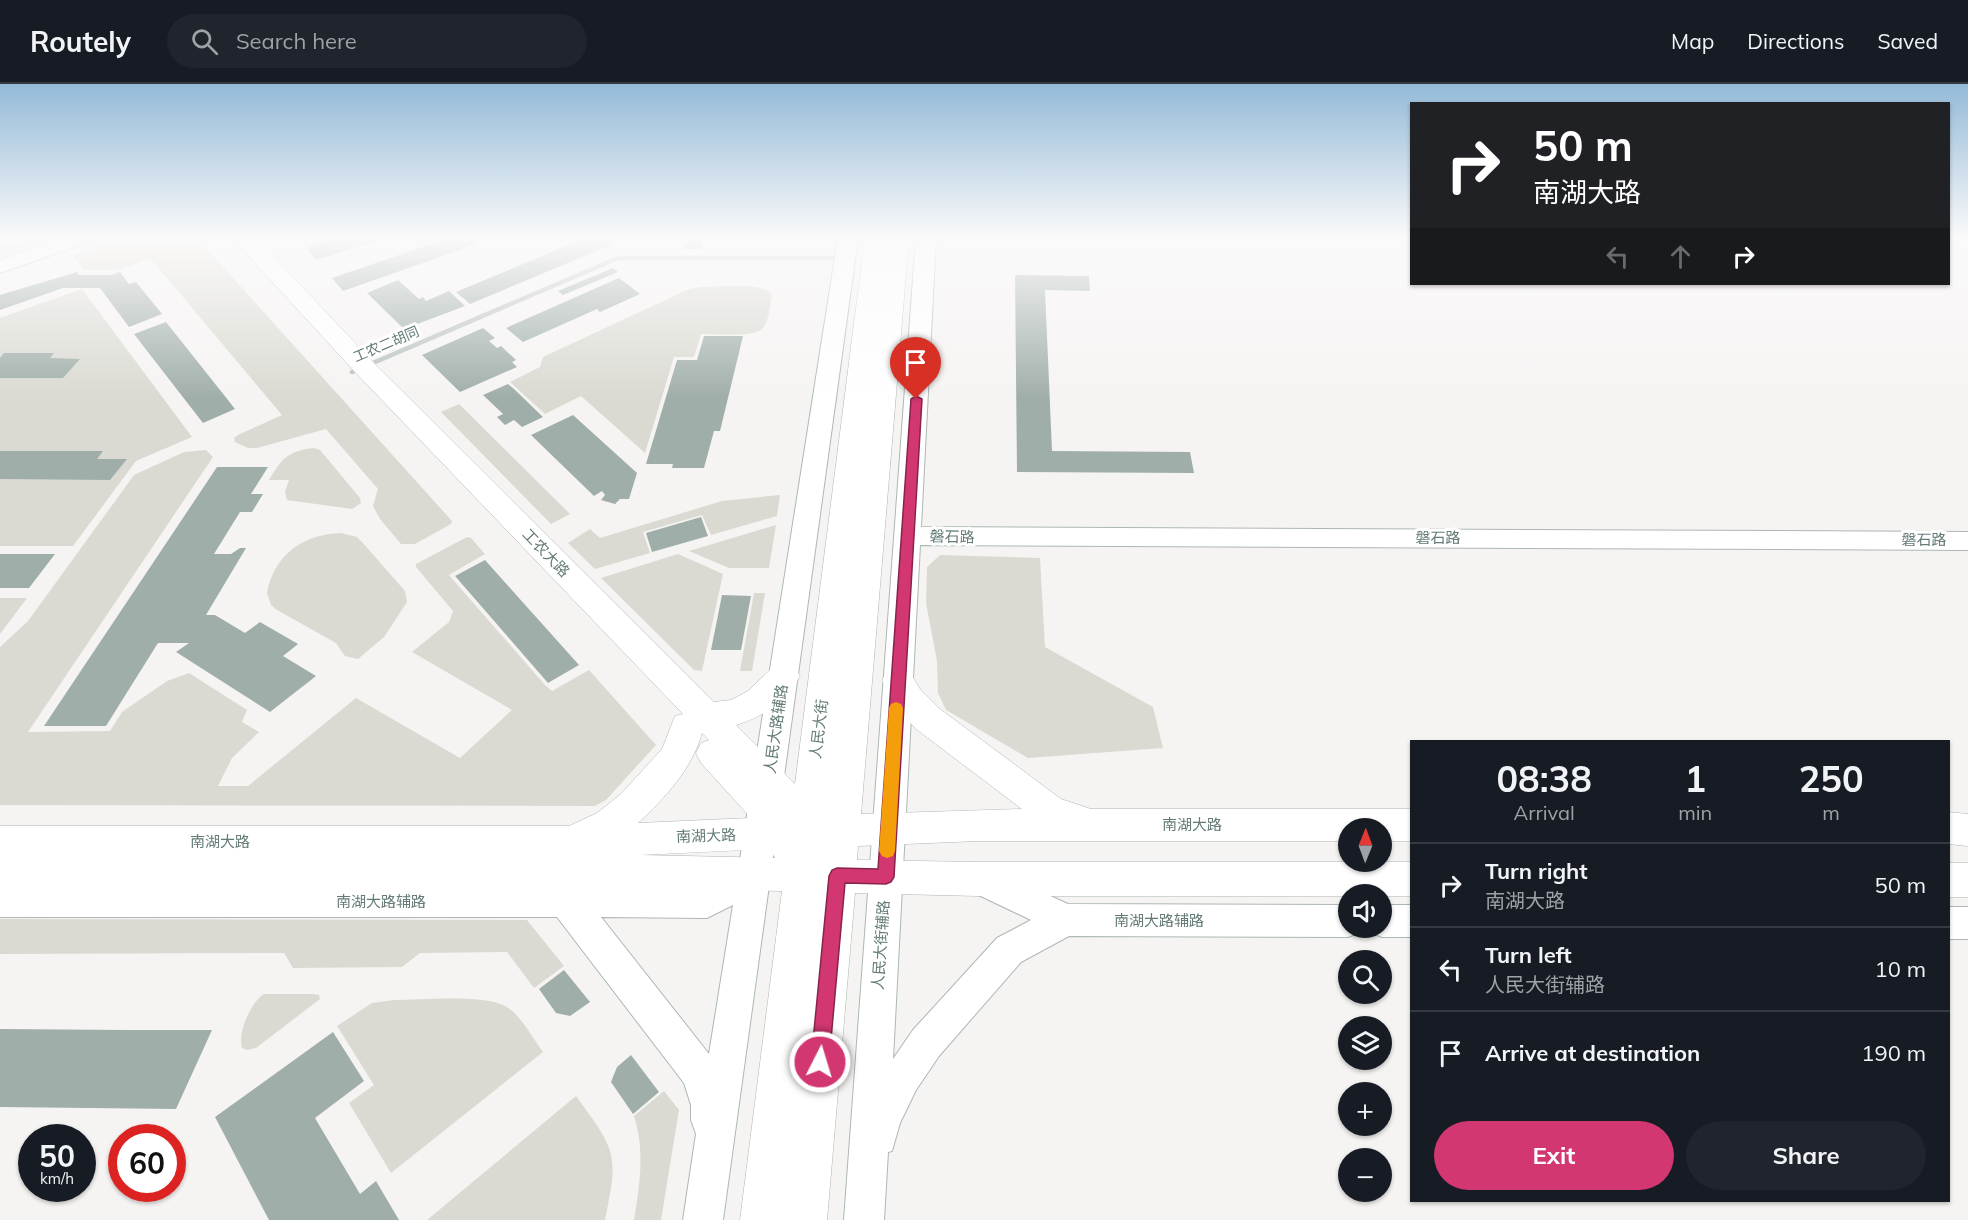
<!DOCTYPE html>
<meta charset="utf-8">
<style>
:root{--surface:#171b24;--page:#20242c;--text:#f1f3f6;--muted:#9ea1a6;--line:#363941;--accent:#d23772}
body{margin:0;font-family:Mulish,"Noto Sans SC",sans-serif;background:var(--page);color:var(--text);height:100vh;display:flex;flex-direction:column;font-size:22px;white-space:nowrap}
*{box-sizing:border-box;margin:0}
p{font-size:20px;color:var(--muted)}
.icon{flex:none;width:33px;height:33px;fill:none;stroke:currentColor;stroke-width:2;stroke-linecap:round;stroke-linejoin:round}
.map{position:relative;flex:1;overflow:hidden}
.sheet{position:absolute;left:1410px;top:656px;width:540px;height:462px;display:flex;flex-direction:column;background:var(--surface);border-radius:0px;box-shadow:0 2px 4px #0004}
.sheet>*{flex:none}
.hud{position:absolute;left:1410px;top:18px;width:540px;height:183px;border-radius:0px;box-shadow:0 2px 4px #0004;background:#202124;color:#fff;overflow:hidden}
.needle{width:39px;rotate:1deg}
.buttons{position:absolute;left:1338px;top:734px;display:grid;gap:12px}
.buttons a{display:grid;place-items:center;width:54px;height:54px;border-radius:50%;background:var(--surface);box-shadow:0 2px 4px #0004;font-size:30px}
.speed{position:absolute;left:18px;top:1040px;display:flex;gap:12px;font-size:30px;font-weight:700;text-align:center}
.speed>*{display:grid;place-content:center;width:78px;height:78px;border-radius:50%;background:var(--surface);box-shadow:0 2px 4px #0004;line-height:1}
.speed small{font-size:15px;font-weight:400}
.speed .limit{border:9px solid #d22;background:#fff;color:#111}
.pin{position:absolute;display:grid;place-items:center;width:51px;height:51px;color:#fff;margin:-62px -26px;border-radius:50% 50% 50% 0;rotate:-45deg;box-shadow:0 0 6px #0007}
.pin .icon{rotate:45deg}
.me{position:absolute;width:66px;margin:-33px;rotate:5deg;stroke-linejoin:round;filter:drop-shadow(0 0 4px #0008)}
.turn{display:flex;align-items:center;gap:21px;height:126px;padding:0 24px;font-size:27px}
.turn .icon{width:78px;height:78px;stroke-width:2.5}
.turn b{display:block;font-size:42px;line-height:51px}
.lanes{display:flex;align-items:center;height:57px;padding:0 24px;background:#0003;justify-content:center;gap:30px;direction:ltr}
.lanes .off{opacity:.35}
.eta{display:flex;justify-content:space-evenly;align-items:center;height:102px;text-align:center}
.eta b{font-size:36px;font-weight:700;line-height:42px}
.button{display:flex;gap:12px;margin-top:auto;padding:12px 24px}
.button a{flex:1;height:69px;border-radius:36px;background:var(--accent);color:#fff;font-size:24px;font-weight:700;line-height:69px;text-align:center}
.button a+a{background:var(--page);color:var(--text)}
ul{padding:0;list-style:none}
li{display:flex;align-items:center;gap:18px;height:84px;padding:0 24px;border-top:2px solid var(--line)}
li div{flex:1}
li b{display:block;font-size:22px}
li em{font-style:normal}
header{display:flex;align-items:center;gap:36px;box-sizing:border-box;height:84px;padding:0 30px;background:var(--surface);border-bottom:2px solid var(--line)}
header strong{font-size:28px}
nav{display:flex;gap:33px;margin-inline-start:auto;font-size:21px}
.search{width:420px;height:54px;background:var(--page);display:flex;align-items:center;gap:15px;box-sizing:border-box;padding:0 21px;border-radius:33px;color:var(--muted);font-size:22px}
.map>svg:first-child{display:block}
.green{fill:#dadad2}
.building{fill:#a0aeaa}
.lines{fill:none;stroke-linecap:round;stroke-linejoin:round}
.secondary-casing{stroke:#adb7b5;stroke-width:2}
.primary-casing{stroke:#adb5b3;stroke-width:1}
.street{stroke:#bbc2c1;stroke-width:4.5}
.secondary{fill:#fff;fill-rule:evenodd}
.primary{fill:#fff;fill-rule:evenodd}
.route{fill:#d23772;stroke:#88244a;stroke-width:1.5}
.slow{fill:#f59e0b}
.labels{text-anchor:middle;stroke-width:6;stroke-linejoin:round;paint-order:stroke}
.far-street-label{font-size:14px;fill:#647b77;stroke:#fff}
.street-label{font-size:15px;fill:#647b77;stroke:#fff}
</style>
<header>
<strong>Routely</strong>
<div class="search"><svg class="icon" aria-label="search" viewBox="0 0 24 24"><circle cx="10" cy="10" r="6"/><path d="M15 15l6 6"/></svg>Search here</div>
<nav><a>Map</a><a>Directions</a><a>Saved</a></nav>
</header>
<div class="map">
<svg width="1968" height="1136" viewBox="0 0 1968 1136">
<rect width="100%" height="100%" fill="#f6f4f3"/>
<!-- green -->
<g class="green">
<polygon points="0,154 56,154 0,173"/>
<polygon points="121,155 197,154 452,437 451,440 415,460 401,460 380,435 373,422 378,405 326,345 257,364 248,364 235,358 234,354 238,351 282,331 151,175 117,186 84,186 73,171"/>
<path d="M702,203C719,203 762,197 772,211C770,220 769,238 763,244C755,254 714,250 701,250L694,273H674L645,369L581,312L545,330L510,298L540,283L543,273L689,205Z"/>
<polygon points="82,205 192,353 136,377 73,462 0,462 0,234"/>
<polygon points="459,320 570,430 551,440 441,328"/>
<path d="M314,364L320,366L360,414L361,419L352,425L287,416L285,408L289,396H269C282,374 288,367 314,364Z"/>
<polygon points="206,366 213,373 28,648 110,647 122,628 167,597 189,589 247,626 242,638 259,648 232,674 218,702 248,702 356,614 460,674 512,626 412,568 449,538 453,527 416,483 416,480 467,453 471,454 485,470 449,491 545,601 552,607 589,586 656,661 606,716 595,722 0,721 0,563 28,537 134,391 184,368"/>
<polygon points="780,411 777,432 711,451 702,431 643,448 650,469 595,485 568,459 590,445 600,454 722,417"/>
<polygon points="776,441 769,484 729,484 689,467"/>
<path d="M341,449L357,453L362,458L405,507L407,518L384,553L358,575L345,572L336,559L277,526L271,521L267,509C274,471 303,450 341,449Z"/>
<polygon points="678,470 723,490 702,587 694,586 601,494"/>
<polygon points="940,471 1040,474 1045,563 1153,623 1163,664 1028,674 946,626 938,609 937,577 926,519 927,483"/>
<polygon points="754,509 765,509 752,587 740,587"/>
<polygon points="0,514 27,514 0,550"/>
<polygon points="0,835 527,836 564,882 534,904 507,868 420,869 402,883 293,884 284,869 0,870"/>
<path d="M264,910H314L319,911L320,915L256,964L247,966L242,964C237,949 251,918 264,910Z"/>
<path d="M394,916C420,916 484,910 505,922C521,931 532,953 543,968L391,1089L349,1019L374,1001L337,942L372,919Z"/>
<path d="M664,1007L679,1026L661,1136H634C640,1101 645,1066 634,1032Z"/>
<path d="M576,1012C616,1067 619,1069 605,1136H427Z"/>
</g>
<!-- building -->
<g class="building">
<polygon points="333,154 382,154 382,155 316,176 306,164"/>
<polygon points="449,154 472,154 477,160 343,207 332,194"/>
<polygon points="585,154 605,154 613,160 470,220 456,208"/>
<polygon points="687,154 705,154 702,165 683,165"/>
<polygon points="613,184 618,188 563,211 558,207"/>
<polygon points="77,188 79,191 111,191 120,188 129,200 136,198 162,230 129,243 100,204 63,204 0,226 0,211"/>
<polygon points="1015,191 1089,192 1090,207 1045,206 1052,367 1190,368 1194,389 1017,388"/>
<polygon points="619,194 640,210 600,228 597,225 523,258 506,244"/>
<polygon points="398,196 419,215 423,213 426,217 449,207 465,222 404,245 367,209"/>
<polygon points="166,238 224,311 235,325 203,339 134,250"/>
<polygon points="483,244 495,254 489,257 497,264 501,262 516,276 512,278 517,283 460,308 422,271"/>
<polygon points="704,252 743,252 720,347 714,347 704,384 672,384 673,380 646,380 677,276 697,276"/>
<polygon points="4,269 54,269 50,274 80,275 63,294 0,294 0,274"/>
<polygon points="508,300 514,305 543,333 522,343 514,336 505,341 497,333 503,330 483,311"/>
<polygon points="573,331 637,389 629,415 620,415 615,420 601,416 605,411 602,407 594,412 531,351"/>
<polygon points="0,367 103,367 97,375 127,375 110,396 0,395"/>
<polygon points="217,383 268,383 251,410 263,410 252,428 240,428 214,470 231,470 240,464 246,464 206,531 215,531 245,549 260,538 298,560 283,572 316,592 270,628 176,568 189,559 158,559 106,642 44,642"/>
<polygon points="701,433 708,452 652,468 646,449"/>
<polygon points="0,470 55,470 29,504 0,504"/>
<polygon points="485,476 579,581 548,599 455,492"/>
<polygon points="722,511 751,512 741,566 711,566"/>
<polygon points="564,886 590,918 570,932 556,929 539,905"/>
<polygon points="0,945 126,946 212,946 176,1025 0,1023"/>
<polygon points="333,948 364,997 315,1034 360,1110 376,1097 399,1136 269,1136 215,1033"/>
<polygon points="631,971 659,1008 633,1030 611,998 617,983"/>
</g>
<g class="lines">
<!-- secondary casing -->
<g class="secondary-casing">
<g id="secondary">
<polygon points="62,154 92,154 89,158 0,189 0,176"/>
<path d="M838,154H858L723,1136H683L696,1050L691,1036V1021L684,999L557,833H0V801L703,802L739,782ZM733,821L709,970L601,833L707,834Z"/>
<polygon points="916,154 936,154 921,443 1968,448 1968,466 920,461 893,975 913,946 997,854 1031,836 968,806 963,795 968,784 980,780 1068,820 1348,821 1348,843 1362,843 1360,848 1348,853 1069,852 1021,878 939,972 916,1006 900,1039 892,1067 888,1068 884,1136 844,1136"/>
<polygon points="1382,821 1412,821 1412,853 1382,853 1370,848 1368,843 1382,843"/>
<rect x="1948" y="823" width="20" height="32"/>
</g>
</g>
<!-- primary casing -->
<g class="primary-casing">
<g id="primary">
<path d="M232,154H256L373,278L714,618L731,616L748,607L773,583L784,579L795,583L800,592C786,618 764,632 736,641L795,700L865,154H887L877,247L887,154H909L861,730L1022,725L916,645L896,623L882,596L887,587L898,583L909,587L920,605L940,625L1061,715L1091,725H1412V757H1382V744H1348V757H978L858,762L857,776L978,778H1412V812H978L855,809L827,1136H740L782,807L551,802L0,803V742H569L597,729L621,710L662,665L675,632L683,630L355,288ZM702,649L709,656L701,659L696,669L701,679L751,734L638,739C665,714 692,685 702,649ZM770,765L775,774L640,771Z"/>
<polygon points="1948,728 1968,730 1968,762 1948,760"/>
<rect x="1948" y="779" width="20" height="34"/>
</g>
</g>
<!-- street -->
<polyline class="street" points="352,288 618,174 841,174"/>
<!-- secondary -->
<use href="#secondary" class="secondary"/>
<!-- primary -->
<use href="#primary" class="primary"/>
</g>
<!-- sky -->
<linearGradient id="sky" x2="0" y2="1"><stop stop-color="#93bad7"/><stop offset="0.49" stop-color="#fbfafa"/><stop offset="1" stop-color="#fbfafa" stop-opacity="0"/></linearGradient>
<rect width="1968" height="314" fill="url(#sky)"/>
<!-- route -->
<polygon class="route" points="916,312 922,315 894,793 891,798 886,800 845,799 829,978 826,984 820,987 813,984 811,978 829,792 832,786 837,784 878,785 911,315"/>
<!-- slow -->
<polygon class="slow" points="896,618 901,620 903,624 895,767 893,772 887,774 882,772 879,767 889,624 891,620"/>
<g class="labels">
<!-- far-street labels -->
<g class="far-street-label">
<text transform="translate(386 260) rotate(-23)" y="5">工农二胡同</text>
</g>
<!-- street labels -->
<g class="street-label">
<text transform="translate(952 453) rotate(1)" y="5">磐石路</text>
<text x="1438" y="459">磐石路</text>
<text x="1924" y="461">磐石路</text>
<text transform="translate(546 469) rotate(46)" y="5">工农大路</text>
<text transform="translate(776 645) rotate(-82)" y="5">人民大路辅路</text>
<text transform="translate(819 645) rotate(-83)" y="5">人民大街</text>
<text x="1192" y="746">南湖大路</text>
<text transform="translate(706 752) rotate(-2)" y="5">南湖大路</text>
<text x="220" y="763">南湖大路</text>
<text x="381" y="823">南湖大路辅路</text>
<text x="1159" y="842">南湖大路辅路</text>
<text transform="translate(881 861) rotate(-86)" y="5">人民大街辅路</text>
</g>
</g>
</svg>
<div class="buttons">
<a><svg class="needle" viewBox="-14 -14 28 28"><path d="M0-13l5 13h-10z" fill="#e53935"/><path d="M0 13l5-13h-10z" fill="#9ea1a6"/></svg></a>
<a><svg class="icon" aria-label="sound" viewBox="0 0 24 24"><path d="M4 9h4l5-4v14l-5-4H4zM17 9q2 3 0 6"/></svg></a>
<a><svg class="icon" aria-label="search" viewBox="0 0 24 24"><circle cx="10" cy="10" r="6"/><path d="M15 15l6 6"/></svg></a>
<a><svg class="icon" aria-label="layers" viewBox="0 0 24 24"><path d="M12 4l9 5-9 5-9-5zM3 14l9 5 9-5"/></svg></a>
<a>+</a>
<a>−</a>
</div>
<div class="speed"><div>50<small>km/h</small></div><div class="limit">60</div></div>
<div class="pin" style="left:916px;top:315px;background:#d93025"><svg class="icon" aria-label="arrive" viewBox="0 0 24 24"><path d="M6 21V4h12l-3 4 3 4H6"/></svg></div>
<svg class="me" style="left:820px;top:978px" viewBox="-20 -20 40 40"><circle r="17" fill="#d23772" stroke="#fff" stroke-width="3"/><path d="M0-11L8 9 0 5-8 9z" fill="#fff"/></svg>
<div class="hud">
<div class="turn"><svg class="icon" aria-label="right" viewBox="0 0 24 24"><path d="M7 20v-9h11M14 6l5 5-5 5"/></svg><div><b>50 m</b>南湖大路</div></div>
<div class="lanes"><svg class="icon off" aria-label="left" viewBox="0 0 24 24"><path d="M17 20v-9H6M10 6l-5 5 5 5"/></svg><svg class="icon off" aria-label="ahead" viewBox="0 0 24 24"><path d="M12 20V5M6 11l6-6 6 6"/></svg><svg class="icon" aria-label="right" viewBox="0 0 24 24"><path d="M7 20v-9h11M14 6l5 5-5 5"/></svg></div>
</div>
<section class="sheet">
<div class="eta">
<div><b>08:38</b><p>Arrival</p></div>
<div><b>1</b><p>min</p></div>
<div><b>250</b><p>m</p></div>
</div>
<ul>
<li><svg class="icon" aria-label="right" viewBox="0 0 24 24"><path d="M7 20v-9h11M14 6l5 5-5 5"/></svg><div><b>Turn right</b><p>南湖大路</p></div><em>50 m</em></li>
<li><svg class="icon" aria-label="left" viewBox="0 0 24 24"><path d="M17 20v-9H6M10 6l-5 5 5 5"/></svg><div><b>Turn left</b><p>人民大街辅路</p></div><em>10 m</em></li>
<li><svg class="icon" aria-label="arrive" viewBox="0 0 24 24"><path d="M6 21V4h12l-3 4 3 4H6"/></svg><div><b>Arrive at destination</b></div><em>190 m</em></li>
</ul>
<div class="button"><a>Exit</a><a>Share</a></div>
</section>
</div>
